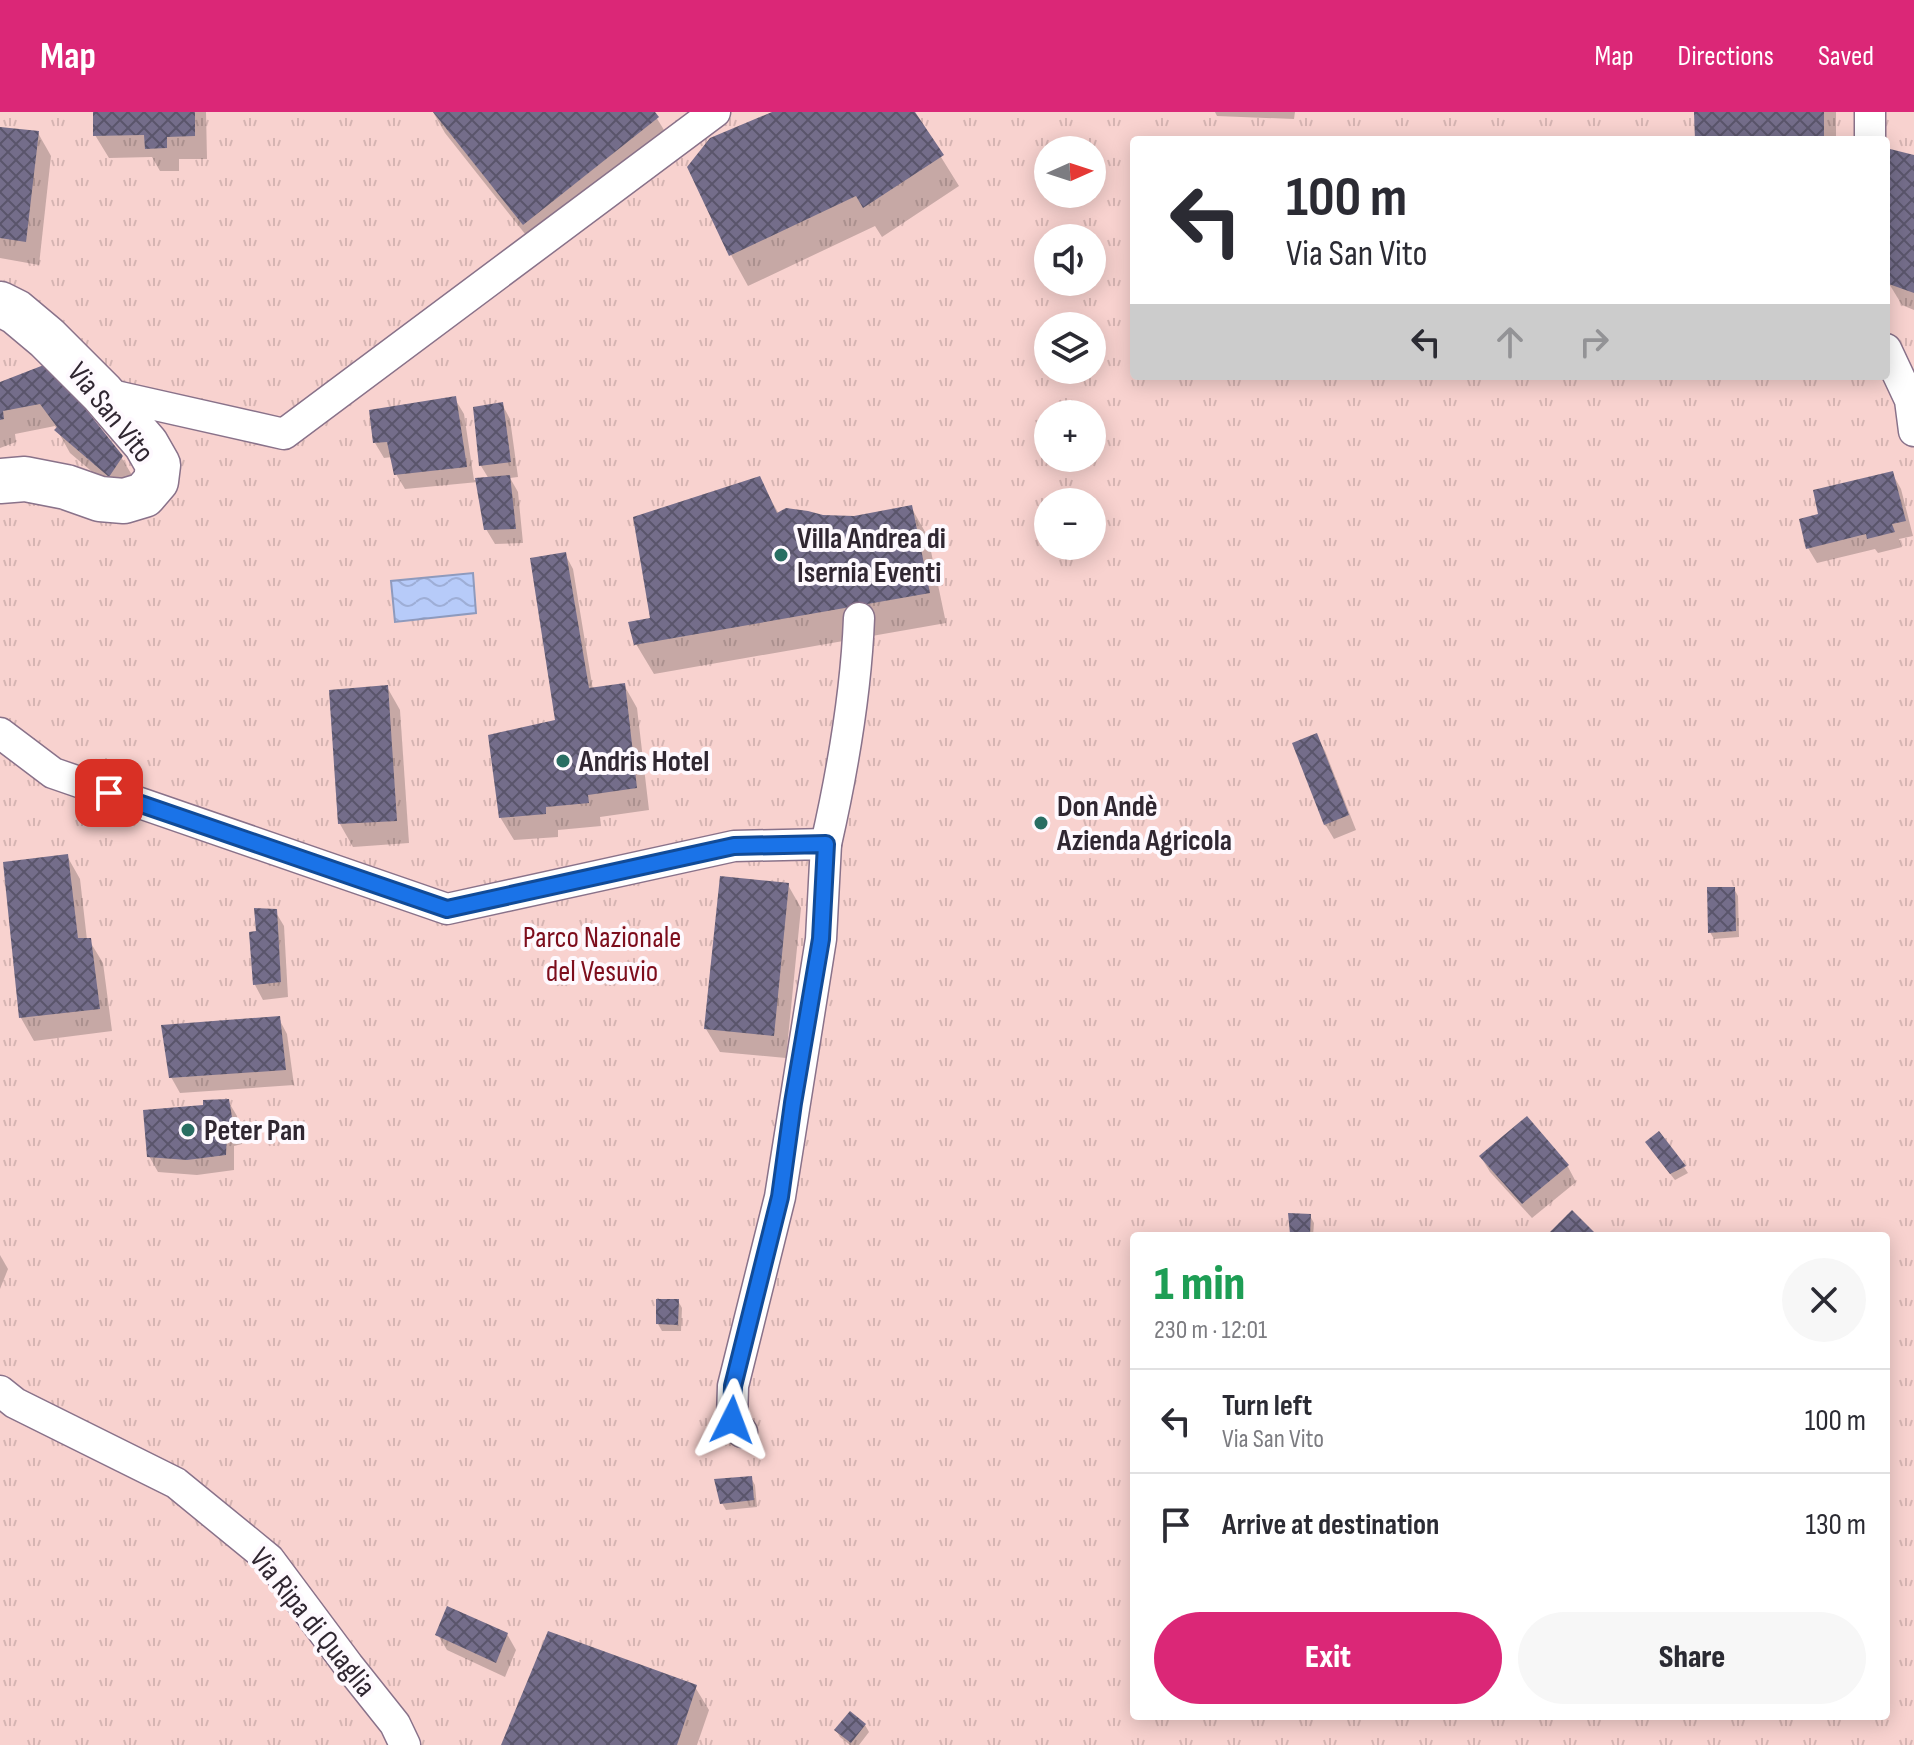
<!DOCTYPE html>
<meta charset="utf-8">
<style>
:root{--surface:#fff;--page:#f7f7f7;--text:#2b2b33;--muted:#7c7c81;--line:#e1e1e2;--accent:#db2777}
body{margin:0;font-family:"Sofia Sans Condensed",sans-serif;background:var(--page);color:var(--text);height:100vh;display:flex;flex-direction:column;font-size:30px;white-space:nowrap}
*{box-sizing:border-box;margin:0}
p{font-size:26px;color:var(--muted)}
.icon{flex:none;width:44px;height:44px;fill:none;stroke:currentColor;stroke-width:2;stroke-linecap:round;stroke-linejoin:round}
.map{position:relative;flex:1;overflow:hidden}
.sheet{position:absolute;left:1130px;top:1120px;width:760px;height:488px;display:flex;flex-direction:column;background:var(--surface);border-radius:8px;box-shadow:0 4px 20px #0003}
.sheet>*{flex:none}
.hud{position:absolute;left:1130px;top:24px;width:760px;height:244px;border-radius:8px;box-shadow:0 4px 20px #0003;background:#fff;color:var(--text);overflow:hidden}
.needle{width:52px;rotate:87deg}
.tools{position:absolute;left:1034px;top:24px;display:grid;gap:16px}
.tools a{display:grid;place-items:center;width:72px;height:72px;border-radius:50%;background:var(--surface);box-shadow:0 4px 20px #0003;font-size:40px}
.pin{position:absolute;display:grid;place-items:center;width:68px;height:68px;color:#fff;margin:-34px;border-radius:16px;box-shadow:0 4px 12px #0006}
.me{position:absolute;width:88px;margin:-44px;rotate:3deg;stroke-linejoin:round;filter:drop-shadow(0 0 6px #0008)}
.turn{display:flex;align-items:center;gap:28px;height:168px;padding:0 24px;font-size:36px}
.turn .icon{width:104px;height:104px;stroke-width:2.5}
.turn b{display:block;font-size:56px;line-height:68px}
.lanes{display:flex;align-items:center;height:76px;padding:0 24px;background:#0003;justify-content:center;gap:40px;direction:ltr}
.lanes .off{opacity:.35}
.round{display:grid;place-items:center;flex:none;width:84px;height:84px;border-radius:42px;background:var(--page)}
.overview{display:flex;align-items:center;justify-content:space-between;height:136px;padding:0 24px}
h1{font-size:48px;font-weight:800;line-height:60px;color:#1e9e55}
.primary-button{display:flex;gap:16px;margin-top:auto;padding:16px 24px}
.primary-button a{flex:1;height:92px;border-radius:48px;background:var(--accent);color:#fff;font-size:32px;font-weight:800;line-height:92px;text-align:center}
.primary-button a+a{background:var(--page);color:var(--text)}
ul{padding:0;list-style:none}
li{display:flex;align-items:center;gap:24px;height:104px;padding:0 24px;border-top:2px solid var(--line)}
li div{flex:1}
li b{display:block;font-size:30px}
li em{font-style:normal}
header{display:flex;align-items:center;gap:48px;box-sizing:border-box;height:112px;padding:0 40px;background:var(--accent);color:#fff}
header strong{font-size:38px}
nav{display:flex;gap:44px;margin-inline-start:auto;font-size:28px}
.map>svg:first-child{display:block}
.park{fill:url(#park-tufts);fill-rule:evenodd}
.water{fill:url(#water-waves);stroke:#8e9abd;stroke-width:2}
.shadow{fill:#0003}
.building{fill:url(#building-cross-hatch)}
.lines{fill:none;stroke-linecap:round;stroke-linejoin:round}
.street-casing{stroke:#89728a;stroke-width:33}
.secondary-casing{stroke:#89728a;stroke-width:47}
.street{stroke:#fff;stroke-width:30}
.secondary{stroke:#fff;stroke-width:44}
.route-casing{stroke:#114b97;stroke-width:20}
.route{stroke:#1a73e8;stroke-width:14}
.poi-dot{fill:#296e62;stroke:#fef9fe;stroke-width:3}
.labels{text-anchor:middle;stroke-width:8;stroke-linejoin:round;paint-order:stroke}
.street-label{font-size:30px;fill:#302731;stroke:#fef9fe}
.poi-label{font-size:30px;font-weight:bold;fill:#302731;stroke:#fef9fe;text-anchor:start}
.park-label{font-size:30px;fill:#7d0d1c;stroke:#fef9fe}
</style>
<header>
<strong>Map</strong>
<nav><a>Map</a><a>Directions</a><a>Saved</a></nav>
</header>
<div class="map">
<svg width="1914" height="1633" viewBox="0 0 1914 1633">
<defs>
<pattern id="park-tufts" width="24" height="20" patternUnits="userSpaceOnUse" patternTransform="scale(2)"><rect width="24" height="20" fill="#f8d2cf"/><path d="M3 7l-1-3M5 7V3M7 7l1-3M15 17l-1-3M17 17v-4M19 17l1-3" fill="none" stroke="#d5b4b2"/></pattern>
<pattern id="water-waves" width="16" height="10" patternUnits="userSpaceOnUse" patternTransform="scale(2)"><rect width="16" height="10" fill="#b7cbf9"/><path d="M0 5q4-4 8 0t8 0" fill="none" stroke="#9eaed6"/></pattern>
<pattern id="building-cross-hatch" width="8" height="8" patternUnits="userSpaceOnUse" patternTransform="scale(2)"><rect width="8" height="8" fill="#746d8a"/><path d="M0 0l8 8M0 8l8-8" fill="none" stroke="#5a556b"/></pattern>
</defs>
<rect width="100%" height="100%" fill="#fde4ff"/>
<!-- park -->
<path class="park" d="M0,0H1914V1633H0ZM1134,28H1886V264H1134ZM1048,38H1092V82H1048ZM1048,126H1092V170H1048ZM1048,214H1092V258H1048ZM1048,302H1092V346H1048ZM1048,390H1092V434H1048ZM1134,1124H1886V1604H1134Z"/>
<!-- water -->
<polygon class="water" points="473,461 476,501 395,510 391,469"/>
<!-- shadow -->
<g class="shadow">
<polygon points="95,0 206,0 207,47 179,47 179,59 160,59 152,45 109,46 95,23"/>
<polygon points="433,0 653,0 675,36 541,142 445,21"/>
<polygon points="777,0 913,0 959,74 882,125 875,114 748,174 731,143 690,56"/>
<polygon points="1215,0 1295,0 1294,7 1217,4"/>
<polygon points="1696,0 1836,0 1836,28 1697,28"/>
<polygon points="0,17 38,21 51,44 39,153 0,146"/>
<polygon points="1914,45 1914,198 1902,193 1888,170"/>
<polygon points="48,253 121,345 135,368 123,386 70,341 55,314 15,322 16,330 0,336 0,272"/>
<polygon points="455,287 464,302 474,368 489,367 481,354 502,292 510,307 518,365 510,366 518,380 523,431 495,432 486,417 478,370 405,377 396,362 392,345 384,346 375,331"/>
<polygon points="1892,361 1901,377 1913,424 1899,427 1902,435 1878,441 1875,437 1817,451 1808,436 1821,404"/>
<polygon points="759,367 779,402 854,406 911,395 928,425 946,511 654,562 636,532"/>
<polygon points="565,442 573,457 593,578 624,573 637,596 649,698 600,705 601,714 558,718 558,725 514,728 500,705 557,609"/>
<polygon points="387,575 400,598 409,731 353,735 340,712"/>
<polygon points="1316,624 1325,639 1356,718 1334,727 1325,712"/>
<polygon points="67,744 80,767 87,828 89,828 103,851 112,919 34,929 21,906"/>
<polygon points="788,773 801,796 786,946 720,940 706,917"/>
<polygon points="1734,777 1738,784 1739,825 1714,827 1710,820"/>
<polygon points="275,799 284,814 288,885 263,888 255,873 258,821"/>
<polygon points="279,907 287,922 294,973 180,981 171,965"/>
<polygon points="228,989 237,1004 242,1032 234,1034 234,1058 197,1063 158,1060 149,1044 204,995"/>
<polygon points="1527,1007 1568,1055 1576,1070 1532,1106 1490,1060 1481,1045"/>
<polygon points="1651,1038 1684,1055 1688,1061 1675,1068"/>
<polygon points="1310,1104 1314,1111 1313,1124 1293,1124 1292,1121"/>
<polygon points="0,1143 8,1157 0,1177"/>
<polygon points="678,1189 682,1196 681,1219 662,1219 658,1212"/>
<polygon points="751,1366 755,1373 757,1395 726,1398 722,1391"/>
<polygon points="507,1522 516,1538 505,1565 447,1538 438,1523"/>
<polygon points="695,1575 709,1598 697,1633 503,1633"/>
<polygon points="865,1613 869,1620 859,1633 850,1633 840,1625 836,1618"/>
</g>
<!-- building -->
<g class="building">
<polygon points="93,0 195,0 195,24 167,25 167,36 145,37 144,23 93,24"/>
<polygon points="433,0 655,0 659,5 523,113"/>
<polygon points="772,0 915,0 944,43 863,96 856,84 729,144 687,55 710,26"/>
<polygon points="1694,0 1824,0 1824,28 1695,28"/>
<polygon points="0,15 39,19 26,130 0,126"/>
<polygon points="1890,37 1914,43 1914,181 1886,171"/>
<polygon points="49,251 123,344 109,365 54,318 57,315 40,292 3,299 4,307 0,308 0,270"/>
<polygon points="456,284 467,355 394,363 387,330 373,331 369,298"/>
<polygon points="503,290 511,350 479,354 473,295"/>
<polygon points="1893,359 1906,409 1892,412 1895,420 1867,427 1866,422 1806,437 1799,407 1818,402 1813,378"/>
<polygon points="510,363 516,417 484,418 475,366"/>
<polygon points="760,364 777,401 786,396 808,399 823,403 854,404 912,393 930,481 634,533 628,510 650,506 633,405"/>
<polygon points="566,440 589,576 625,571 637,676 588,683 589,691 546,695 546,702 499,706 488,623 555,608 530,446"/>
<polygon points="388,573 397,709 338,712 329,578"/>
<polygon points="1317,621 1349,703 1324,713 1292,631"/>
<polygon points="68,742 78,826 91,826 100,897 19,906 3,750"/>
<polygon points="720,764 789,771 774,924 704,917"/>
<polygon points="1707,775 1735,775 1736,819 1708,821"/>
<polygon points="254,796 277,797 281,870 253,873 249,820 256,819"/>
<polygon points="280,904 286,958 169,966 161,913"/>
<polygon points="229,987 234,1017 227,1019 226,1043 187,1048 147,1045 143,998 203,993 203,988"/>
<polygon points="1527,1004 1569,1053 1522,1092 1479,1044"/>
<polygon points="1659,1019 1686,1054 1670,1062 1645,1030"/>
<polygon points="1572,1098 1598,1124 1554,1124 1550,1120"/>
<polygon points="1288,1101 1311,1102 1310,1123 1290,1122"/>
<polygon points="656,1187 679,1187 678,1213 656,1212"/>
<polygon points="752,1364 754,1388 720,1392 714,1367"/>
<polygon points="447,1494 508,1521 496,1551 435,1523"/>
<polygon points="548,1519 697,1573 677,1633 501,1633"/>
<polygon points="850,1599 866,1612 851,1631 834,1618"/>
</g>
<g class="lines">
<!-- street casing -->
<g class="street-casing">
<g id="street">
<polyline points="1870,28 1870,0"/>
<polyline points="1886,237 1910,288 1914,319"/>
<polyline points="102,281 284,322 715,0"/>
<polyline points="0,621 53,661 447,797 734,734 826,732 821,827 780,1085 733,1274 732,1308 742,1320"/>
<path d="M826,732C843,657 856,582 859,506"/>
<polyline points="0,1279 15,1291 176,1371 269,1447 348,1553 395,1612 405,1633"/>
</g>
</g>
<!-- secondary casing -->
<g class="secondary-casing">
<polyline id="secondary" points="0,192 16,200 47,226 102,281 146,332 158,353 156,369 144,383 124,389 100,387 66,375 25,367 0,369"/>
</g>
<!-- street -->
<use href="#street" class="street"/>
<!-- secondary -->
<use href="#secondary" class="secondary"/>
</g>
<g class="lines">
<!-- route casing -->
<g class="route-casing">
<polyline id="route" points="109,681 447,797 734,734 826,732 821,827 793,991 780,1085 733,1274 732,1308"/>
</g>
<!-- route -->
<use href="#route" class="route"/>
</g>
<!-- markers -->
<g class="poi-dot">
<circle cx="781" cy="443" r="8"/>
<circle cx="563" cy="649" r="8"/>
<circle cx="1041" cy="711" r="8"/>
<circle cx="188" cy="1018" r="8"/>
</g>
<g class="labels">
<!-- street labels -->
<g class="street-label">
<text transform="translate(111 300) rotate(51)" y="10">Via San Vito</text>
<text transform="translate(313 1510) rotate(51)" y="10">Via Ripa di Quaglia</text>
</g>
<!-- poi labels -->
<g class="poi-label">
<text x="797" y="436">Villa Andrea di<tspan x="797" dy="34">Isernia Eventi</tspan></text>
<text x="579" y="659">Andris Hotel</text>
<text x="1057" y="704">Don Andè<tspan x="1057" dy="34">Azienda Agricola</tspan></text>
<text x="204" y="1028">Peter Pan</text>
</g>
<!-- park labels -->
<g class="park-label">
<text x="602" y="835">Parco Nazionale<tspan x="602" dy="34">del Vesuvio</tspan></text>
</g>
</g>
</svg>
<div class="tools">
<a><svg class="needle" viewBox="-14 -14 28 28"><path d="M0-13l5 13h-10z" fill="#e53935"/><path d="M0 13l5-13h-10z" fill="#7c7c81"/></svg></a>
<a><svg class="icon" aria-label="sound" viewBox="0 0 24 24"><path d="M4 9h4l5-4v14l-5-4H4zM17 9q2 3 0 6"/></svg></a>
<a><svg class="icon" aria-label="layers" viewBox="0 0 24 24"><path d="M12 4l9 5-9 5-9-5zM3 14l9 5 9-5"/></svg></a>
<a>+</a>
<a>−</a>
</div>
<div class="pin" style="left:109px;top:681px;background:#d93025"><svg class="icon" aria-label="arrive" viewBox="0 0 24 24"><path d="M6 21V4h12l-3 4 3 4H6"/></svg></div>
<svg class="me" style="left:732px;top:1308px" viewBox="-20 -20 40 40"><path d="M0-17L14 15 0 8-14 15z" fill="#1a73e8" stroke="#fff" stroke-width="4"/></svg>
<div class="hud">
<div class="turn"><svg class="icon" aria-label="left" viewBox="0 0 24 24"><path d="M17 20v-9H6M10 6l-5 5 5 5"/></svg><div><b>100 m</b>Via San Vito</div></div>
<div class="lanes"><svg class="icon" aria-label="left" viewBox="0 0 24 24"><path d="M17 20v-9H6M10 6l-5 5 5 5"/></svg><svg class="icon off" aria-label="ahead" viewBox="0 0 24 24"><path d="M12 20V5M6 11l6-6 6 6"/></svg><svg class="icon off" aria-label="right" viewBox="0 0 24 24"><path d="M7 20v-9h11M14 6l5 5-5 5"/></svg></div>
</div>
<section class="sheet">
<div class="overview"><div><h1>1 min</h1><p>230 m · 12:01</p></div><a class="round"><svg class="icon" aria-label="close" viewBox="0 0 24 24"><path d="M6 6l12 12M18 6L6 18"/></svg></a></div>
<ul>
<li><svg class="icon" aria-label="left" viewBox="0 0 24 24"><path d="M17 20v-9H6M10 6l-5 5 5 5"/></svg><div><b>Turn left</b><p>Via San Vito</p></div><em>100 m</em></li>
<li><svg class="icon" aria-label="arrive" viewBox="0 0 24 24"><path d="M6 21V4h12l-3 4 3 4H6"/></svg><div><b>Arrive at destination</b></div><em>130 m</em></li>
</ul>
<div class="primary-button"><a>Exit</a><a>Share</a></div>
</section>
</div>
